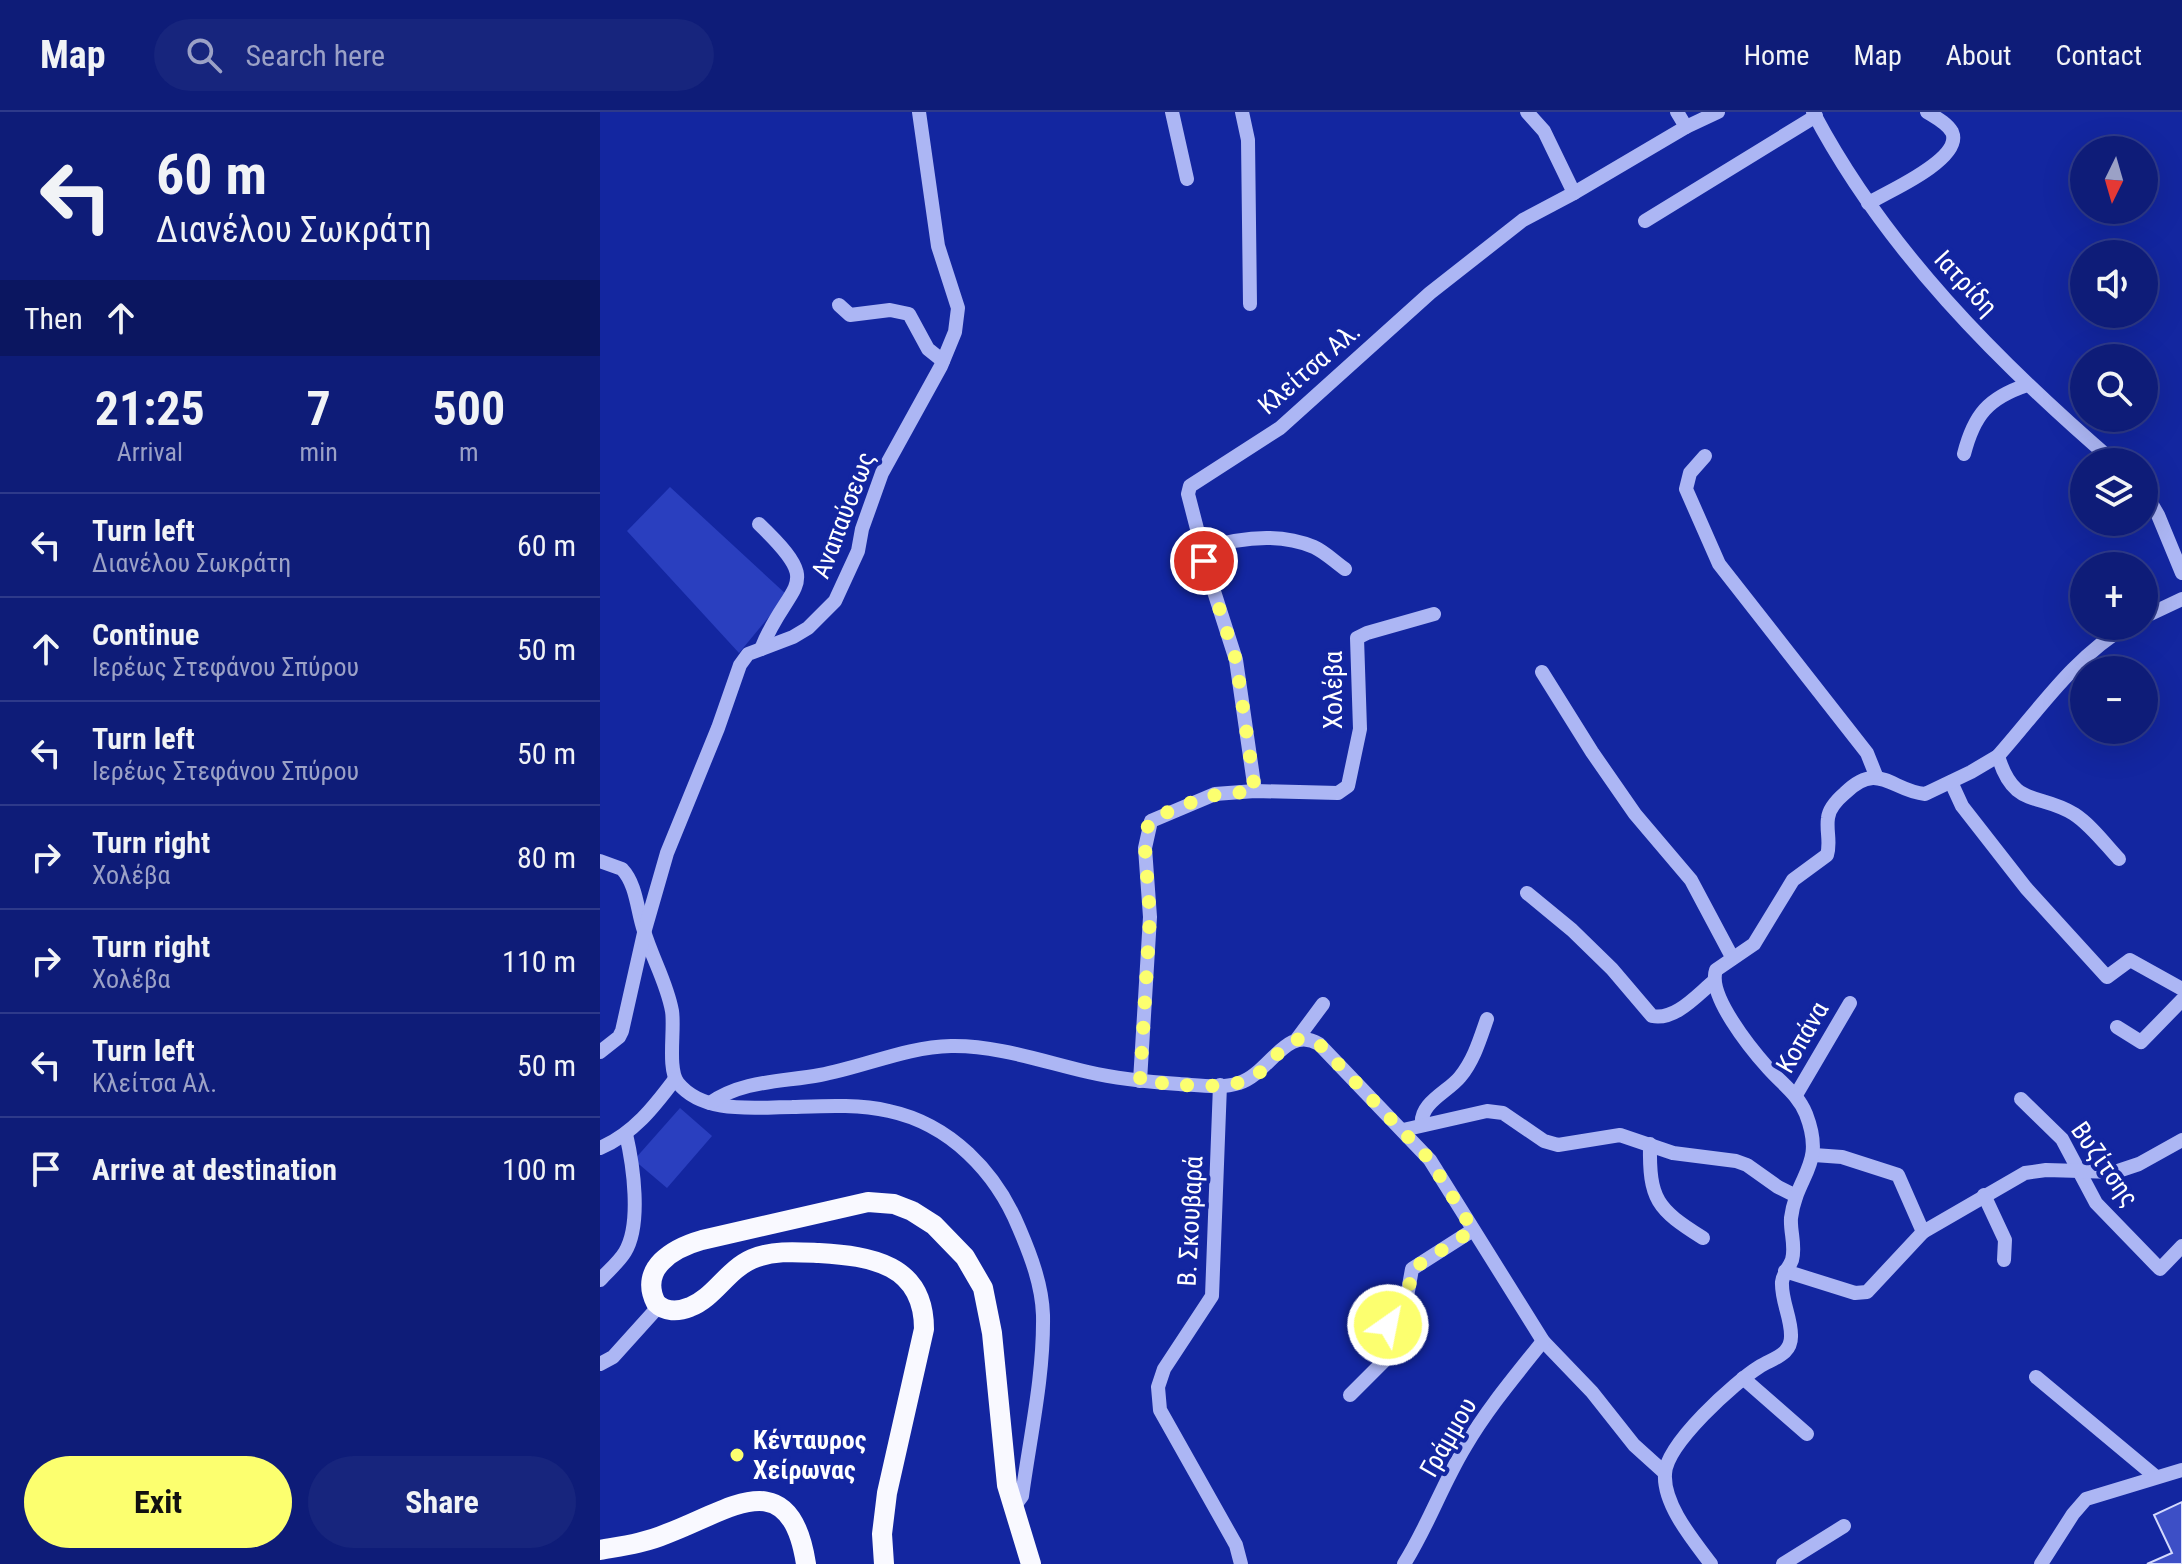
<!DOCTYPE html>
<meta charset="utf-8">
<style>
:root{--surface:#0e1c78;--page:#17257d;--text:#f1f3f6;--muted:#9ba1c6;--line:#2e3a8a;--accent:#fcff6f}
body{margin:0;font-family:"Roboto Condensed",sans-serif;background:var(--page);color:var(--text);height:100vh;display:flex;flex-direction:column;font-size:30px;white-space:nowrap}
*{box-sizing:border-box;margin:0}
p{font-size:26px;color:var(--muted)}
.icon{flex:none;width:44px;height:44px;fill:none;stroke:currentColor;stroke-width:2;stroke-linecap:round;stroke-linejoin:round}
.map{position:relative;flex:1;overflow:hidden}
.side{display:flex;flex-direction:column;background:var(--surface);width:600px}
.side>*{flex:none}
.hud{background:#0e1c78;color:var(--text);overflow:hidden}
.needle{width:52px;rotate:185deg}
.fabs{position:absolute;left:1470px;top:24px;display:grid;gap:16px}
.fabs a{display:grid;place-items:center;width:88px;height:88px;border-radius:50%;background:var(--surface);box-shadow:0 8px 32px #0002,0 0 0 2px var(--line);font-size:40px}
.pin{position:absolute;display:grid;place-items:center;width:68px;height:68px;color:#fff;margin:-34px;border:4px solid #fff;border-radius:50%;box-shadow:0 2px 8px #0007}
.me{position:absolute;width:88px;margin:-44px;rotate:33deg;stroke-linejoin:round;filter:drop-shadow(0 0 6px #0008)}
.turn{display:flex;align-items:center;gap:28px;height:168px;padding:0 24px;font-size:36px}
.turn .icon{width:104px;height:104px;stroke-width:2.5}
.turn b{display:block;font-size:56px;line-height:68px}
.then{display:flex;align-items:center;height:76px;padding:0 24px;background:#0003;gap:16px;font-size:30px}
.eta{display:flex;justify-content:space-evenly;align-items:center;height:136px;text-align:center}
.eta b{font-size:48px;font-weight:700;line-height:56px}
.button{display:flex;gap:16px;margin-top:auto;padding:16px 24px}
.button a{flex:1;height:92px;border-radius:48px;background:var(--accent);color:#111;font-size:32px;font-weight:700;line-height:92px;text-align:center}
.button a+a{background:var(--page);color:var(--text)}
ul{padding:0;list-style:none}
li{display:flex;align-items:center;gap:24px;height:104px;padding:0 24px;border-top:2px solid var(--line)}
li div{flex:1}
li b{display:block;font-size:30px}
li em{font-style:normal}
header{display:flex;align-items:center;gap:48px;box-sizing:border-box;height:112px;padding:0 40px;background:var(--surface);border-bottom:2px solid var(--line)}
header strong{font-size:38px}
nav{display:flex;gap:44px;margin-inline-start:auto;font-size:28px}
.search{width:560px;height:72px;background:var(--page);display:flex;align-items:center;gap:20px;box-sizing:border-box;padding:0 28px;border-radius:44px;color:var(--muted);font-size:30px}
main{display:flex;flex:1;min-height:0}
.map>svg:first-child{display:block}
.green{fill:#2a3fbf}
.building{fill:#3d4fc6;stroke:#d4dafd;stroke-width:2}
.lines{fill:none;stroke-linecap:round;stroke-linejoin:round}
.minor{stroke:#acb6f4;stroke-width:14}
.major{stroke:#f9f9ff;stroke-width:20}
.route{stroke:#fcff6f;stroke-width:14;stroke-dasharray:0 25.2}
.poi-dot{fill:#fcff6f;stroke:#1326a0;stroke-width:3}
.labels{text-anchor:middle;stroke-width:8;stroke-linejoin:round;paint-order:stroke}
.street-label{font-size:26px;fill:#fff;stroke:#1326a0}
.poi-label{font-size:26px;font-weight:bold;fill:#fff;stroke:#1326a0;text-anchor:start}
</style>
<header>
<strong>Map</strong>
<div class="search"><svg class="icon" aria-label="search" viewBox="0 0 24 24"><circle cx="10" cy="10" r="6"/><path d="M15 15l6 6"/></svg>Search here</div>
<nav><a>Home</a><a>Map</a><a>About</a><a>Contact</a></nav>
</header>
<main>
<section class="side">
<div class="hud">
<div class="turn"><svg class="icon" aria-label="left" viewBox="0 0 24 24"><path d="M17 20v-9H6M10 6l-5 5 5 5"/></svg><div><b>60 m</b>Διανέλου Σωκράτη</div></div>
<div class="then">Then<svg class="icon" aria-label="ahead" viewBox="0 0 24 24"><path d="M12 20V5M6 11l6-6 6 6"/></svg></div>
</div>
<div class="eta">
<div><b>21:25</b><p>Arrival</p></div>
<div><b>7</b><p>min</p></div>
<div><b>500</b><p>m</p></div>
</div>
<ul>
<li><svg class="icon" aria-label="left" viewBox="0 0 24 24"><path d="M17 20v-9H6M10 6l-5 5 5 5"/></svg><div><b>Turn left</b><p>Διανέλου Σωκράτη</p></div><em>60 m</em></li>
<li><svg class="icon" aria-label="ahead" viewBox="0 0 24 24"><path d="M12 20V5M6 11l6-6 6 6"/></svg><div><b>Continue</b><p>Ιερέως Στεφάνου Σπύρου</p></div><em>50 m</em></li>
<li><svg class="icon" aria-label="left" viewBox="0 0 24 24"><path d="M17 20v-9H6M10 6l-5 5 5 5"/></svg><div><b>Turn left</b><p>Ιερέως Στεφάνου Σπύρου</p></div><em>50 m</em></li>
<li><svg class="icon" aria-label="right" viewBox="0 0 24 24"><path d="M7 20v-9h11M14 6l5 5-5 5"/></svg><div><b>Turn right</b><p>Χολέβα</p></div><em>80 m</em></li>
<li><svg class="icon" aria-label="right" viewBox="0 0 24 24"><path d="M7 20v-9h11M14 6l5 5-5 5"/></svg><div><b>Turn right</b><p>Χολέβα</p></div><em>110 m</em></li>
<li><svg class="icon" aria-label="left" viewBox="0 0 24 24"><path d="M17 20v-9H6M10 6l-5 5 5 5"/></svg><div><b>Turn left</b><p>Κλείτσα Αλ.</p></div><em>50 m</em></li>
<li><svg class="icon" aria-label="arrive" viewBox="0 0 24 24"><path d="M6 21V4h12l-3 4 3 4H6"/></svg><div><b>Arrive at destination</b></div><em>100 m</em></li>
</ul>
<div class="button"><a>Exit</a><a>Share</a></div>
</section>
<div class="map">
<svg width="1582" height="1452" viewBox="0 0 1582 1452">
<rect width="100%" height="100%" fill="#1326a0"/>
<!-- green -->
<g class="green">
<polygon points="70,375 187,483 139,541 27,419"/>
<polygon points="80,996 112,1024 67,1076 34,1048"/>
</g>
<!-- building -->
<polygon class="building" points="1582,1390 1582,1452 1547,1452 1572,1441 1554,1403"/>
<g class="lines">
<!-- minor -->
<g class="minor">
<polyline points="572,0 587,67"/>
<polyline points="642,0 648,28 650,192"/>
<polyline points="927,0 944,19 974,81"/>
<polyline points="1077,0 1086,15"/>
<path d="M1213,0C1285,137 1398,250 1514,350"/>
<path d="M1268,91C1286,81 1364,47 1352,20C1347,11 1335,5 1327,0"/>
<polyline points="1045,109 1216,4"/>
<polyline points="239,193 250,203 290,198 309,202 328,237 343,249"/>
<path d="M1364,342C1374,303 1388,286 1427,273"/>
<polyline points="1105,344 1090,361 1086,377 1119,452 1267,641 1277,666"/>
<polyline points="1544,379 1558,403 1582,461"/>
<path d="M159,412C227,477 189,467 161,537"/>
<path d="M602,437C637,426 679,420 714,435C725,440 735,450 745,457"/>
<polyline points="1544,505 1582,487"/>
<polyline points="942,560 992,640 1035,702 1091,768 1132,845"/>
<path d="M1398,644C1414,697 1438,680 1474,702C1491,713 1505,732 1519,747"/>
<polyline points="1351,670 1362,694 1426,776 1507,865 1530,848 1582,877"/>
<polyline points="655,679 636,548 610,467 588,382 590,374 680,316 830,181 923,108 974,81 1086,15 1118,0"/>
<path d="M0,749L22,757C37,773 37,799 44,819C52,846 67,871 72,899C75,917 67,957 78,971C104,1003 156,995 192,995C224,994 258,992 289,999C350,1012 396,1060 419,1116C431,1144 442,1173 443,1203C444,1264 430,1325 422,1384L413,1396"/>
<path d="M927,781L972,818L1012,857L1052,904C1075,909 1097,883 1113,870"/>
<polyline points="1517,915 1541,930 1582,888"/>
<polyline points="697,927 723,892"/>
<polyline points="0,940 19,925 22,919 44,821 67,741 118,616 140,553 148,542 193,525 208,516 235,489 258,439 262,417 282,361 341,254 355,220 358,196 338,134 319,0"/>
<polyline points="540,969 550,805 545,736 551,709 615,682 655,679 738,681 748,674 760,617 757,526 767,521 834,502"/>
<polyline points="620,973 612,1184 564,1257 558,1275 560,1298 636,1433 641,1452"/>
<polyline points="1196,983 1250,891"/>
<polyline points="1421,987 1462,1027 1496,1091 1560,1157 1582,1134"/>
<path d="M110,991C143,968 182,970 220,963C264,955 306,935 351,934C397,933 444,950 488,960C518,967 549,970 579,972C597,973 622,977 639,971C669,962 686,912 719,932L830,1048L943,1229L992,1280L1034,1333L1065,1361"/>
<path d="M822,1013C819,991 848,980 860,965C874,948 880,927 887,907"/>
<polyline points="803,1018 887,999 903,1001 944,1029 958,1033 1020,1023 1073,1041 1136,1049 1147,1053 1178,1075 1196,1084"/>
<path d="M1050,1032C1049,1088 1057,1097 1103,1126"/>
<path d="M0,1036C33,1022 54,995 75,967"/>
<polyline points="1214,1043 1242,1045 1298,1063 1323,1120 1425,1061 1446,1058 1515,1060 1539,1052 1582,1028"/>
<polyline points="1384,1083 1405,1128 1404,1148"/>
<polyline points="1185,1159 1255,1181 1267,1180 1323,1120"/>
<path d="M0,1168C8,1159 19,1150 25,1140C42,1112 33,1052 26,1022"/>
<polyline points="0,1252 13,1245 59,1194"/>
<polyline points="1436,1265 1556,1365"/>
<polyline points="1143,1266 1207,1322"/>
<polyline points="750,1283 792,1241 790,1206 806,1190 812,1157 873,1118"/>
<path d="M804,1452C828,1414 842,1373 865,1335C887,1297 916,1263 943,1229"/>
<path d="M1111,1452C1094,1429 1063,1393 1065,1362C1066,1332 1135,1270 1159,1255C1173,1246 1192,1243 1191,1223C1191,1205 1181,1188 1182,1170C1183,1161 1189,1156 1192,1148C1196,1134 1190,1120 1191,1106C1197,1061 1226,1054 1206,1002C1198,982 1182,972 1168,956C1151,937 1107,883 1116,858L1154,832L1193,768L1227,743C1231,730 1226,719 1228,706C1229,696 1238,687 1245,681C1278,648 1292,679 1325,682L1371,660L1398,644C1438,599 1474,545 1527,514"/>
<polyline points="1183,1452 1244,1414"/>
<polyline points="1441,1452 1473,1402 1486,1387 1582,1358"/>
</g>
<!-- major -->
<g class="major">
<path d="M0,1438C22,1434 45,1431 66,1422C127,1400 190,1347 206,1452"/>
<path d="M284,1452L282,1422L287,1381L324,1217C324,1152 271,1144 219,1141C197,1140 173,1138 152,1147C127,1158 114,1186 90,1195C78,1200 65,1200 56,1191C38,1156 74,1136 102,1128L268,1090L294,1092L312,1099L334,1113L365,1145L383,1176L392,1221L407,1373L431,1452"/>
</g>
</g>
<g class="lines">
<!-- route -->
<path class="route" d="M604,449L636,548L655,679L607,684L556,705L548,713L545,736L550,805L540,969C571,971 625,981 653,965C676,952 688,913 719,932L830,1048L873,1118L812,1157C808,1166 811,1176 808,1185C804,1197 791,1200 788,1213"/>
</g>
<!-- markers -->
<circle class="poi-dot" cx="137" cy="1343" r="8"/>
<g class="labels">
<!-- street labels -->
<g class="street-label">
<text transform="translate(1366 171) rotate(47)" y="9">Ιατρίδη</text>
<text transform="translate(709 256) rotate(-41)" y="9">Κλείτσα Αλ.</text>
<text transform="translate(243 403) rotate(-69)" y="9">Αναπαύσεως</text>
<text transform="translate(733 578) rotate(-90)" y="9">Χολέβα</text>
<text transform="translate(1202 925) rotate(-60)" y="9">Κοπάνα</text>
<text transform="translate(1505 1052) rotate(55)" y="9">Βυζίτσης</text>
<text transform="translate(590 1109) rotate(-87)" y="9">Β. Σκουβαρά</text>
<text transform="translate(848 1325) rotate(-60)" y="9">Γράμμου</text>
</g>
<!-- poi labels -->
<g class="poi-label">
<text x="153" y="1337">Κένταυρος<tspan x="153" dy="30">Χείρωνας</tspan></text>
</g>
</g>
</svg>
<div class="fabs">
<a><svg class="needle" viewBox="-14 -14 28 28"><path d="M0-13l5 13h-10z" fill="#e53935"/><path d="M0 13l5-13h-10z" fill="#9ba1c6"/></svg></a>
<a><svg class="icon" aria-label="sound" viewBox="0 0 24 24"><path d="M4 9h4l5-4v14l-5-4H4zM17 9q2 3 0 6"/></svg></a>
<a><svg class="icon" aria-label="search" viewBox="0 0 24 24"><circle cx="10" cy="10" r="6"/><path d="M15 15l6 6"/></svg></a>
<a><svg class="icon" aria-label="layers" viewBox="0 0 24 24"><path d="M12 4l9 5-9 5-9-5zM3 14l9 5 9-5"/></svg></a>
<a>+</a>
<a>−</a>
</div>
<div class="pin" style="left:604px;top:449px;background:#d93025"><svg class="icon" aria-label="arrive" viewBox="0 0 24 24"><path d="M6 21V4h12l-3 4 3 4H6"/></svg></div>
<svg class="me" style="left:788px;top:1213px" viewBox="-20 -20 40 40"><circle r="17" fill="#fcff6f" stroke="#fff" stroke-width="3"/><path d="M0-11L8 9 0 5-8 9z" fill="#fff"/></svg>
</div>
</main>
